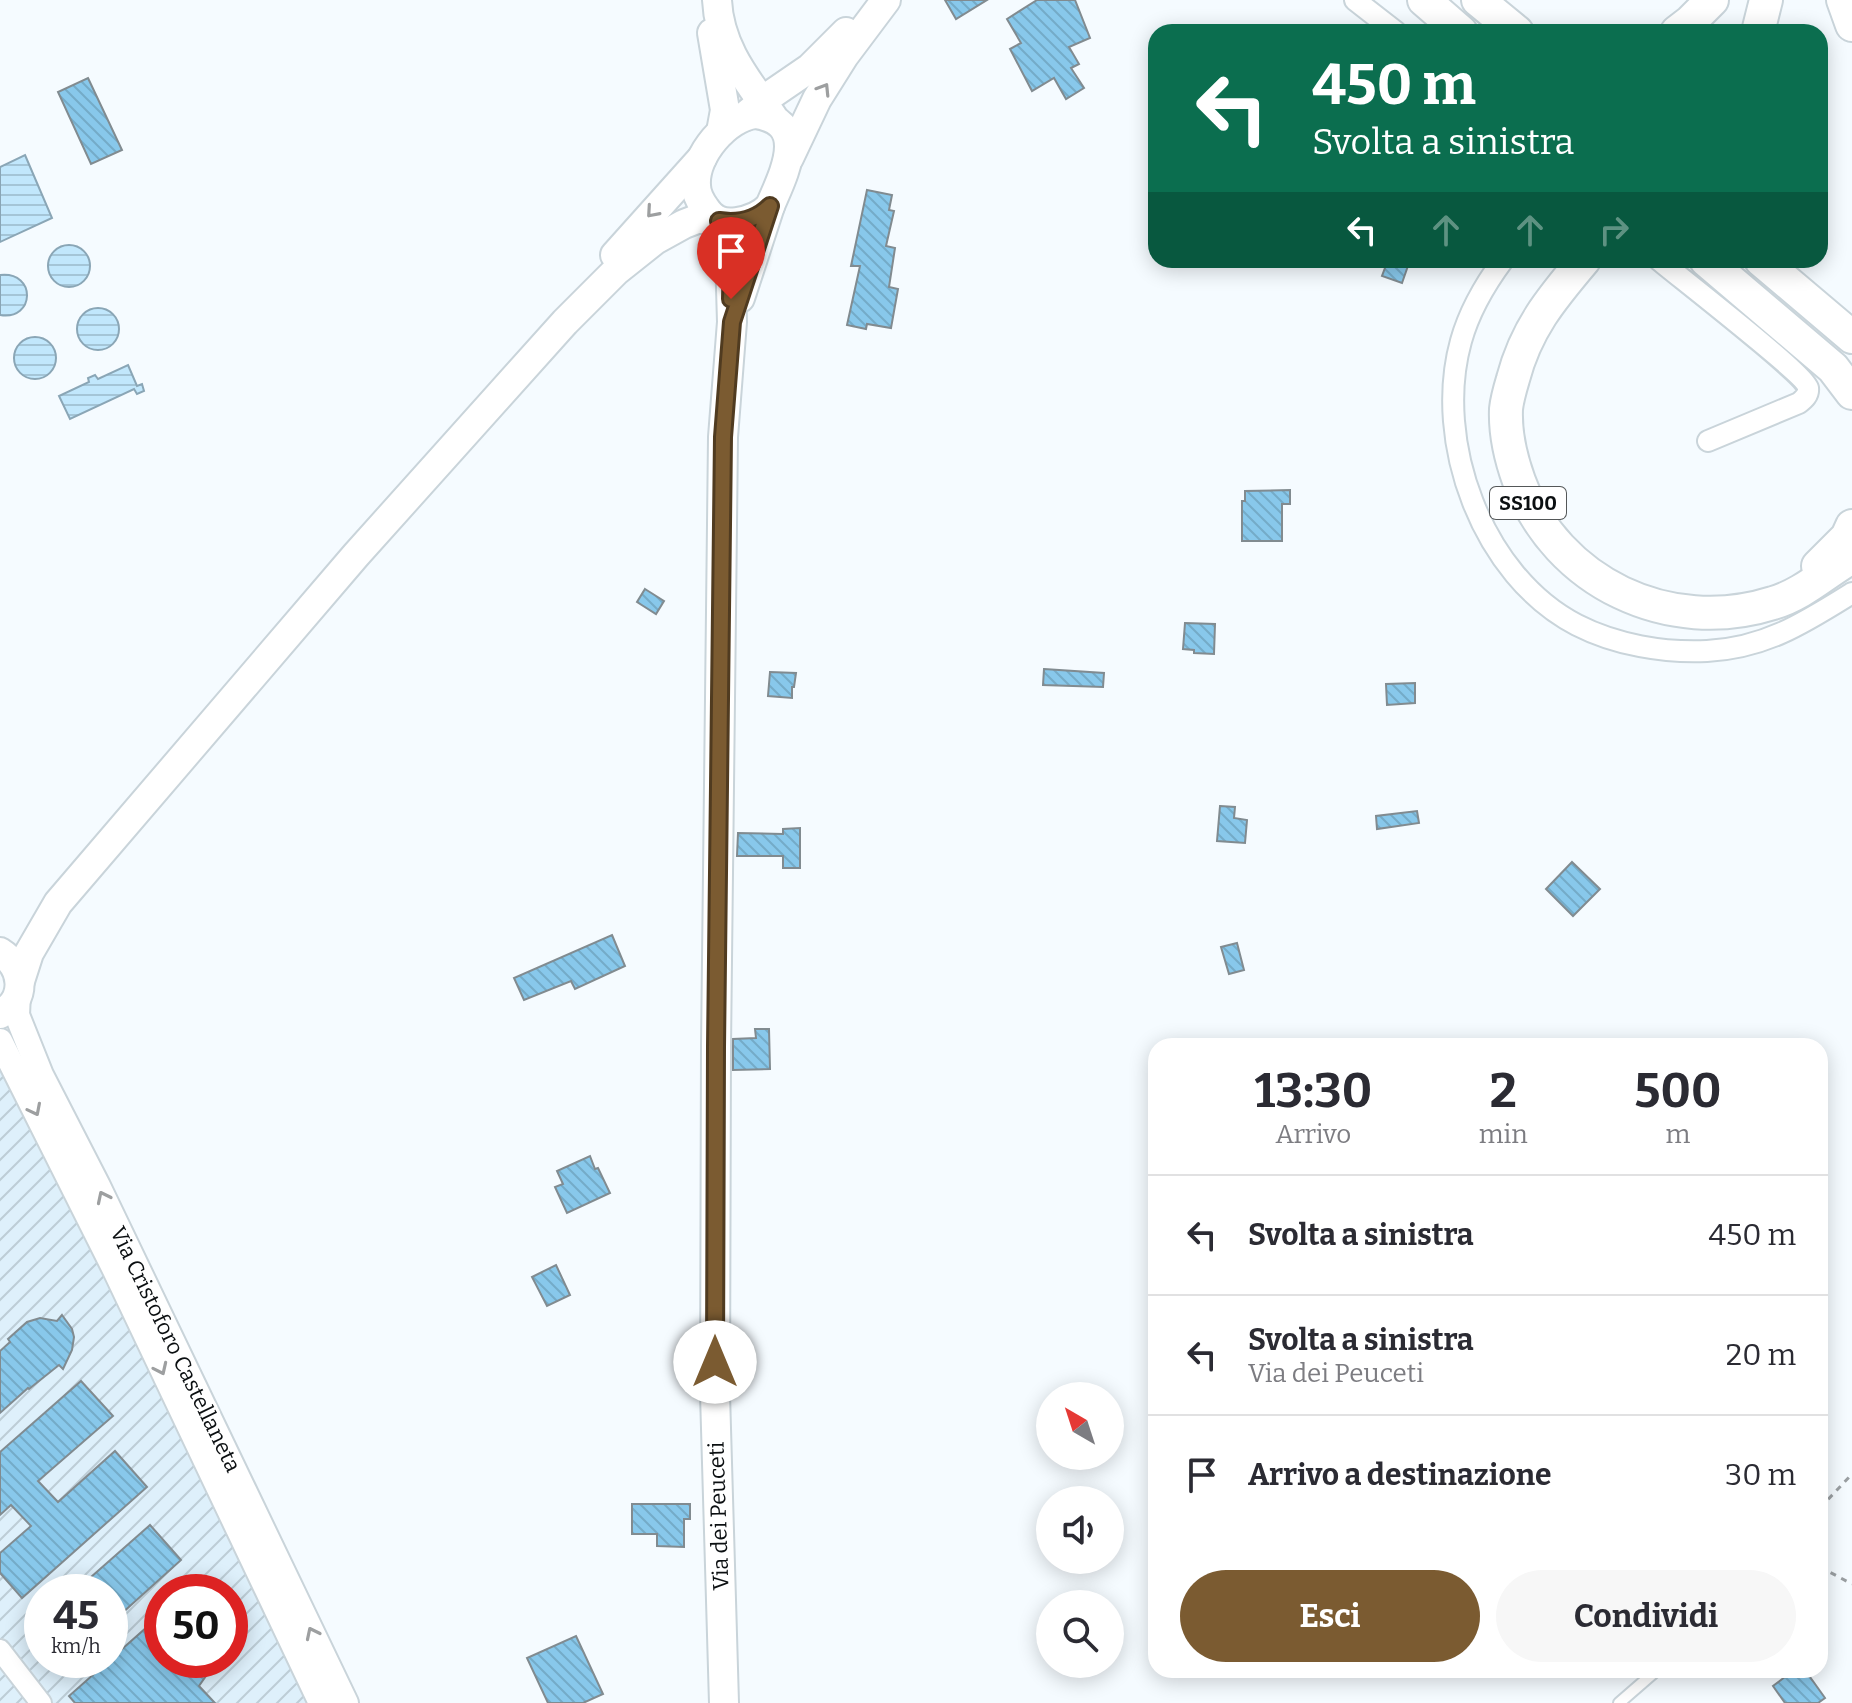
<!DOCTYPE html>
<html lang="it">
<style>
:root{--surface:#fff;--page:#f7f7f7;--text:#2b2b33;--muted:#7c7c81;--line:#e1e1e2;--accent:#7b5b31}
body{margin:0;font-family:Bitter,serif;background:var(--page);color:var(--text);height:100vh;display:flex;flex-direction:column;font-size:30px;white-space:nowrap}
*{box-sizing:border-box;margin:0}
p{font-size:26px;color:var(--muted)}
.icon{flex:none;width:44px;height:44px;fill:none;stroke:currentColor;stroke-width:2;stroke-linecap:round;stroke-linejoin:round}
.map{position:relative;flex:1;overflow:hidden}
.panel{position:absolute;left:1148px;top:1038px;width:680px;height:640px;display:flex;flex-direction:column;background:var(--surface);border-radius:24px;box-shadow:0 4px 20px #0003}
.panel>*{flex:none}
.banner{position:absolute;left:1148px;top:24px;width:680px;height:244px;border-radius:24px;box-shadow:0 4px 20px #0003;background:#0b6e4f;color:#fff;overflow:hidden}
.needle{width:52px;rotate:321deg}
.fabs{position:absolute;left:1036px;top:1382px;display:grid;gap:16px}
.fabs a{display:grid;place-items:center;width:88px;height:88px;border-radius:50%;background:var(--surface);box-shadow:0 4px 20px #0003;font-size:40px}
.speed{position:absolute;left:24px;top:1574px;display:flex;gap:16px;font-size:40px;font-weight:700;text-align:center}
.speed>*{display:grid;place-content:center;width:104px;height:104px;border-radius:50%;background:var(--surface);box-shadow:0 4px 20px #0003;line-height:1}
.speed small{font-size:20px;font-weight:400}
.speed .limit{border:12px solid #d22;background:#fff;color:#111}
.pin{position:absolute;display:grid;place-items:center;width:68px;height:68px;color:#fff;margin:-82px -34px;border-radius:50% 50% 50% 0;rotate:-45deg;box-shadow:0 0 8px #0007}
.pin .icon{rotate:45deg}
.me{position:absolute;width:88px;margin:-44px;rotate:0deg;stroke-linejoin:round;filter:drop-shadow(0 0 6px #0008)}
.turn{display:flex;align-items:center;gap:28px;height:168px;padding:0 32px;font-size:36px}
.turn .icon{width:104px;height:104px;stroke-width:2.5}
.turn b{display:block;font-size:56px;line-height:68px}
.lanes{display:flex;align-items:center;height:76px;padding:0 32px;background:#0003;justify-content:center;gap:40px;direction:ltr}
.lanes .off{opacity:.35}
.eta{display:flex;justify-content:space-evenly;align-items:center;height:136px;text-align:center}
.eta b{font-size:48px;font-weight:700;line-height:56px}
.action{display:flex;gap:16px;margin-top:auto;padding:16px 32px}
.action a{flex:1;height:92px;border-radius:48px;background:var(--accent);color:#fff;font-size:32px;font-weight:700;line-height:92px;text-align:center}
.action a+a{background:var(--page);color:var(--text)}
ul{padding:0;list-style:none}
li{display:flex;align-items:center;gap:24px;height:120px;padding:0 32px;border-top:2px solid var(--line)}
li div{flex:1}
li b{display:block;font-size:30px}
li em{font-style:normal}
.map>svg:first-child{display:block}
.industrial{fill:url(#industrial-furrows);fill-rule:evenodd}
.water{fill:url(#water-rules);stroke:#8aa6b6;stroke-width:2}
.building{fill:url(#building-back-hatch);stroke:#818b90;stroke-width:2}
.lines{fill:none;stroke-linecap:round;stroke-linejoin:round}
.service-casing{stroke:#c9d4da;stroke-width:14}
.minor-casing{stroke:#c9d4da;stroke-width:24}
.tertiary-casing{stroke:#c9d4da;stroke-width:28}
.secondary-casing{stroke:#c9d4da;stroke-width:32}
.trunk-casing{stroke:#c9d4da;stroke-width:36}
.path{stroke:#9a9fa2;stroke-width:3;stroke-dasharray:6 6;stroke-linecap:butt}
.service{stroke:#fff;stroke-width:10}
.minor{stroke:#fff;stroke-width:20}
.tertiary{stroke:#fff;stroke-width:24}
.secondary{stroke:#fff;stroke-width:28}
.trunk{stroke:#fff;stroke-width:32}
.oneway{stroke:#9d9fa0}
.route-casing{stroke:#503b20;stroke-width:20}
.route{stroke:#7b5b31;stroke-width:14}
.labels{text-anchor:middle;stroke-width:6;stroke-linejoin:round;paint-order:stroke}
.shield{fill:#fff;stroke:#545758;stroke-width:2}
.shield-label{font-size:20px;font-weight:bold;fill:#0b0f11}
.street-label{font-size:22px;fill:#0b0f11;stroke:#fff}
</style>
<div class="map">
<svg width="1852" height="1703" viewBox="0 0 1852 1703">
<defs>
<pattern id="industrial-furrows" width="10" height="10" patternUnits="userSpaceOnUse" patternTransform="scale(2)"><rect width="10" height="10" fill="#def0fb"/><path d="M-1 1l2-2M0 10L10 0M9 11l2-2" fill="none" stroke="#bdcdd6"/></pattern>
<pattern id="water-rules" width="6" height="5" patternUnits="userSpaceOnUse" patternTransform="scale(2)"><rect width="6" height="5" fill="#c1e7fc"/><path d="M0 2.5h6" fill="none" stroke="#a4c5d7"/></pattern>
<pattern id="building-back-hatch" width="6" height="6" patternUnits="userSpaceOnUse" patternTransform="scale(2)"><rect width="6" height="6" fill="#88c8eb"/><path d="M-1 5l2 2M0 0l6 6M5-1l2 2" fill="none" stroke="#74abc8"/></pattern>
</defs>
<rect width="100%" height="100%" fill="#f5fbff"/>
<!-- industrial -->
<path class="industrial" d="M0,1062L309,1703H0ZM42,1592H110V1660H42ZM162,1592H230V1660H162Z"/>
<!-- water -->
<g class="water">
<polygon points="25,155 52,218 0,242 0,167"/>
<circle cx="69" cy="266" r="21"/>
<path d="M0,275C37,271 35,321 0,315Z"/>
<circle cx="98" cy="329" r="21"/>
<circle cx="35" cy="358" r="21"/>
<polygon points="128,365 137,386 142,384 144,391 137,394 134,389 70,419 59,396 89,382 88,378 95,375 98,379"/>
</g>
<!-- building -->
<g class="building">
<polygon points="945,0 987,0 956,19"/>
<polygon points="1037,0 1075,0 1090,38 1069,47 1079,64 1071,68 1084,88 1066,99 1054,78 1032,91 1010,49 1021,43 1007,19"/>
<polygon points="88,78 122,150 91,164 58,92"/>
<polygon points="867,190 892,195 889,210 894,211 886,246 895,248 889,287 898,289 891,328 867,324 866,329 847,325 860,266 851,266"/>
<polygon points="1388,260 1410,260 1402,283 1382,276"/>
<polygon points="1290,490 1290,504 1282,504 1282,541 1242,541 1242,501 1245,501 1245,491"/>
<polygon points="645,589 664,601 656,614 637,602"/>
<polygon points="1185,623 1215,624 1214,654 1194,653 1194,650 1183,649"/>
<polygon points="1044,669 1104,673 1103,687 1043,685"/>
<polygon points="770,672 796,673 794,687 792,687 792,698 768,696"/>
<polygon points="1415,683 1415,703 1387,705 1386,684"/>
<polygon points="1220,806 1235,807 1234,818 1247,820 1245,843 1217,841"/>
<polygon points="1417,811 1419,823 1377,829 1376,816"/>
<polygon points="800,828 800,868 783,868 783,856 737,856 738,833 783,834 783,829"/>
<polygon points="1572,862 1600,889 1573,916 1546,889"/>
<polygon points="612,935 625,966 575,989 571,981 524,1000 514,978"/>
<polygon points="1237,943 1244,970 1229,974 1221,947"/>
<polygon points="755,1029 769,1029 770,1069 733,1070 733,1039 756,1038"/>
<polygon points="590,1156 595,1169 598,1168 610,1193 567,1213 555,1187 563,1184 557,1171"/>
<polygon points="556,1265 570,1295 547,1306 532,1277"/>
<polygon points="62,1315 72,1329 74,1337 72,1350 63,1369 59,1365 29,1389 28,1388 0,1413 0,1351 10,1342 8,1339 27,1322 40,1318 57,1321"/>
<polygon points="81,1381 113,1416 38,1481 58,1502 115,1451 147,1487 22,1598 0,1573 0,1553 31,1526 11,1505 0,1515 0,1452"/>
<polygon points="632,1504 690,1504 690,1519 684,1519 684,1547 657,1546 657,1534 632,1534"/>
<polygon points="150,1525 181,1560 110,1624 110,1592 74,1592"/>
<polygon points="147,1627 162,1644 162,1660 196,1660 208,1673 199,1686 215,1703 75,1703 69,1696"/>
<polygon points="576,1636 603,1694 583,1703 548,1703 527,1658"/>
<polygon points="1794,1670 1805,1670 1825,1698 1818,1703 1785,1703 1773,1686"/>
</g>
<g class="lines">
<!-- service casing -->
<g class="service-casing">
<polyline id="service" points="1619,1703 1657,1670"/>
</g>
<!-- minor casing -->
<g class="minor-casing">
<g id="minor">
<polyline points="1355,0 1396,32"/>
<path d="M1503,260C1486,283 1469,312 1461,341C1433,441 1482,576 1577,625C1616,645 1664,653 1707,651C1765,648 1804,623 1852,593"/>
<path d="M1659,260C1678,276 1806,375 1808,388C1809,395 1804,399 1799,403L1708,441"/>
<polyline points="0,1650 41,1703"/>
</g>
</g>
<!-- tertiary casing -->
<g class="tertiary-casing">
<g id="tertiary">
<polyline points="18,993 17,1015 41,1075 98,1186 346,1703"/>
<polyline points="0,1041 115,1270 321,1703"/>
</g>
</g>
<!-- secondary casing -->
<g class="secondary-casing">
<g id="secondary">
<path d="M717,0C719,47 747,80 773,117"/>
<polyline points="712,33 725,110 721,132"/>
<path d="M755,114C812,122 783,175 770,206C761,216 750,220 737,222C722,224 713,220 705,208C700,201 696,193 696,185C694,155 727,117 755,114Z"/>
<polyline points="745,116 772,94 810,68 846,32"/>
<polyline points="789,158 817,99 844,56 886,0"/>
<polyline points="719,221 729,242 730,254 732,322 723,437 716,1047 715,1394 724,1703"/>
<polyline points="615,255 702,158"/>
<polyline points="740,298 770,206"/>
<path d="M0,952C24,967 28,1000 0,1014"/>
<polyline points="20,981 29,953 58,903 356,555 565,322 616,271 655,240 684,224 697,219 715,219"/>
</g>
</g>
<!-- trunk casing -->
<g class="trunk-casing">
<g id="trunk">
<polyline points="1424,0 1461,32"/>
<polyline points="1478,0 1517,32"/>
<polyline points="1843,0 1852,25"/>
<polyline points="1677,32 1690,22 1712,0"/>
<polyline points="1758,32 1766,0"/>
<path d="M1584,260C1551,299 1526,329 1513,379C1510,389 1507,399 1506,409C1505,433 1511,459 1519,481C1557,583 1669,636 1773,603C1802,595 1826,572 1852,557"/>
<polyline points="1706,260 1833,368 1852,393"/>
<polyline points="1761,260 1852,337"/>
<polyline points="1818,566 1847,537 1852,526"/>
</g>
</g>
<!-- path -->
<g class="path">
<polyline points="1820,1508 1852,1474"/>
<polyline points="1820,1567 1852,1584"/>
</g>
<!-- service -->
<use href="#service" class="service"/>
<!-- minor -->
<use href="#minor" class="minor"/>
<!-- tertiary -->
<use href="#tertiary" class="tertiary"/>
<!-- secondary -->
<use href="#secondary" class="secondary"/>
<!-- trunk -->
<use href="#trunk" class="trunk"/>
</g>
<!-- one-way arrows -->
<defs><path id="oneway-chevron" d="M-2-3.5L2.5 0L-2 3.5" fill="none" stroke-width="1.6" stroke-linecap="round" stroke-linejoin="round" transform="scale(2)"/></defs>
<g class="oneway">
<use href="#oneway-chevron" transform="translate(824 89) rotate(-58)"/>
<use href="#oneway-chevron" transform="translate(652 212) rotate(131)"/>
<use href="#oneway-chevron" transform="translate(35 1110) rotate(63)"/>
<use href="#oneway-chevron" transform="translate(103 1197) rotate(-116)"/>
<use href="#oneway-chevron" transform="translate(161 1369) rotate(65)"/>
<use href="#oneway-chevron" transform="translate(312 1633) rotate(-116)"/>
</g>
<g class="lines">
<!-- route casing -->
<g class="route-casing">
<path id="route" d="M715,1362L716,1047L723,437L732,322L770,206C756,220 738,224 719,221C732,250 732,268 731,299"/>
</g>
<!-- route -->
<use href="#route" class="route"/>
</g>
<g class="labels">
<!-- shield labels -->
<rect class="shield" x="1490" y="487" width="76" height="32" rx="6"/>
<g class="shield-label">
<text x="1528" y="510">SS100</text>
</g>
<!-- street labels -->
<g class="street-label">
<text transform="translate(176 1349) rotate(64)" y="8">Via Cristoforo Castellaneta</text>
<text transform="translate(718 1516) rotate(-92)" y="8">Via dei Peuceti</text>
</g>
</g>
</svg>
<div class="fabs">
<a><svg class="needle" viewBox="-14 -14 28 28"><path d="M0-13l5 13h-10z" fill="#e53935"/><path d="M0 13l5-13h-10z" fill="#7c7c81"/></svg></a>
<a><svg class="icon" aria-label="sound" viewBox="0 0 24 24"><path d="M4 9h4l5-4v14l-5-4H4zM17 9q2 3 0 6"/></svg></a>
<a><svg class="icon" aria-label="search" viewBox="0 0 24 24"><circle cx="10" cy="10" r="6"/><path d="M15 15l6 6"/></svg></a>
</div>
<div class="speed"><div>45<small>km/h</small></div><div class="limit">50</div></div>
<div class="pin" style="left:731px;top:299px;background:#d93025"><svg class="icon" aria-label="arrive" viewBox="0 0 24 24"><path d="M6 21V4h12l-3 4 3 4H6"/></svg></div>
<svg class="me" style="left:715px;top:1362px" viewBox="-20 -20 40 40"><circle r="19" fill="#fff"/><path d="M0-13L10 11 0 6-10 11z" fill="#7b5b31"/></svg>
<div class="banner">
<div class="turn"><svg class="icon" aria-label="left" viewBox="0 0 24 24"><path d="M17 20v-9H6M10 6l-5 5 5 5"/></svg><div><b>450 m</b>Svolta a sinistra</div></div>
<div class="lanes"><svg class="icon" aria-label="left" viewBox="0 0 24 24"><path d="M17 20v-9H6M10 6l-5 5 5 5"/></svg><svg class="icon off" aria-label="ahead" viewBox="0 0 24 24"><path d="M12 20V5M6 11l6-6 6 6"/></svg><svg class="icon off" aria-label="ahead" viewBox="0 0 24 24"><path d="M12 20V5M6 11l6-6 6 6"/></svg><svg class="icon off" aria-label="right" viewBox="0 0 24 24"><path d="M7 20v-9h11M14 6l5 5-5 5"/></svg></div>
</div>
<section class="panel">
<div class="eta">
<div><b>13:30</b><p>Arrivo</p></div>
<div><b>2</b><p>min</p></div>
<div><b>500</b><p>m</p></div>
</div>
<ul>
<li><svg class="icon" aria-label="left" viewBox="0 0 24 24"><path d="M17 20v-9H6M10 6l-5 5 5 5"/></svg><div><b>Svolta a sinistra</b></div><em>450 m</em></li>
<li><svg class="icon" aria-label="left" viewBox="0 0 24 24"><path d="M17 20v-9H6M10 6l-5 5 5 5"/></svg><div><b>Svolta a sinistra</b><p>Via dei Peuceti</p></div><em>20 m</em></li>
<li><svg class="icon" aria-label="arrive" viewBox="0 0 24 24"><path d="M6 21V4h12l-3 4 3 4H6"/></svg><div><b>Arrivo a destinazione</b></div><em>30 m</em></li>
</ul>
<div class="action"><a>Esci</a><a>Condividi</a></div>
</section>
</div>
